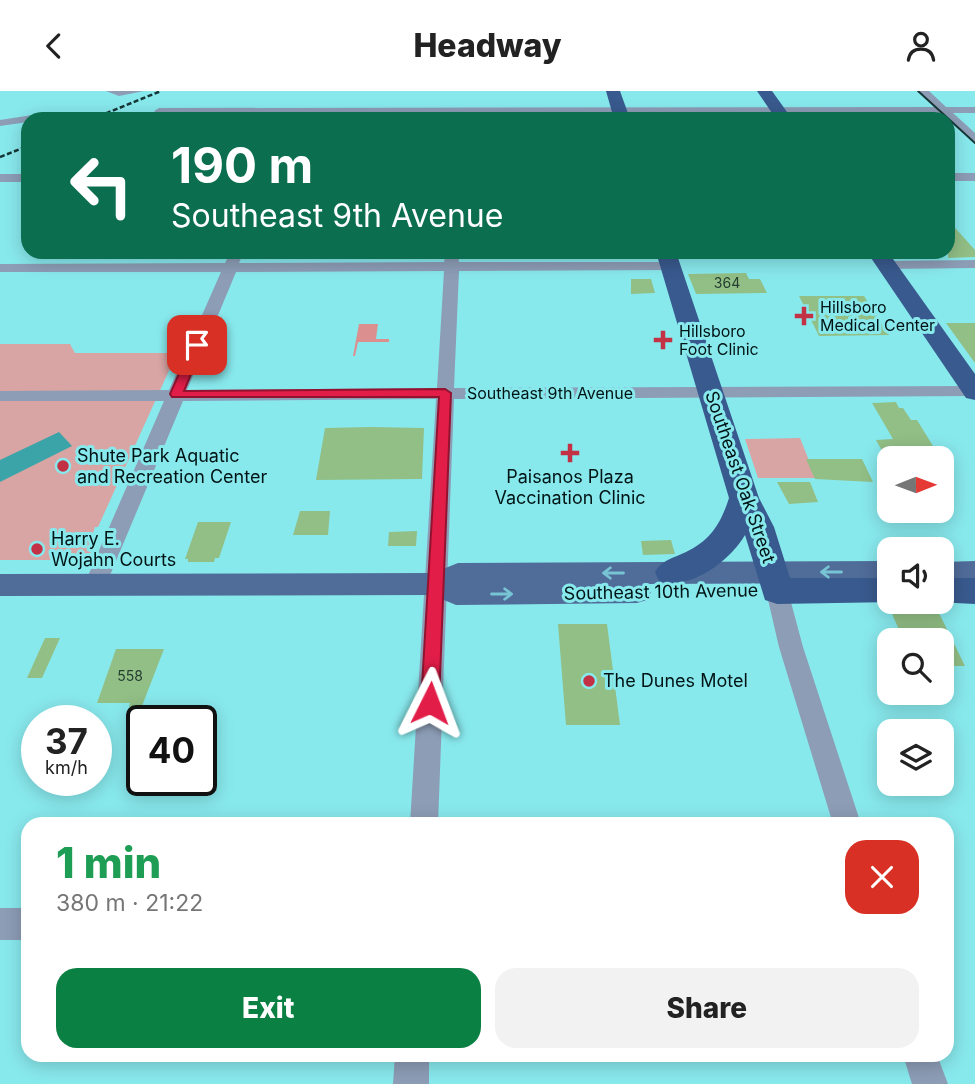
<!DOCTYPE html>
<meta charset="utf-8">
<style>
:root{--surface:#fff;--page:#f2f2f2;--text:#222;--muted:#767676;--accent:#0b8043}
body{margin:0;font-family:Inter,sans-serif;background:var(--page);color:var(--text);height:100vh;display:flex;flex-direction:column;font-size:26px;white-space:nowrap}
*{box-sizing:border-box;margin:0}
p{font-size:23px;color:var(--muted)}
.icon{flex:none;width:38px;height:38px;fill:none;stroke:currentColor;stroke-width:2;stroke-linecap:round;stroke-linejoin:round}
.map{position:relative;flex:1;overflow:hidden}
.panel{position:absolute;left:21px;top:726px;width:933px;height:245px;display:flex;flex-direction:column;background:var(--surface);border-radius:21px;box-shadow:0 4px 18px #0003}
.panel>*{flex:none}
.guide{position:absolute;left:21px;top:21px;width:934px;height:147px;border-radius:21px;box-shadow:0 4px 18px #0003;background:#0b6e4f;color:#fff;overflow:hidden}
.needle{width:46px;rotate:89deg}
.controls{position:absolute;left:877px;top:355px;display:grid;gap:14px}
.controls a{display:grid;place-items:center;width:77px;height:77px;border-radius:14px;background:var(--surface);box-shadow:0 4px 18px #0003;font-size:35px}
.speed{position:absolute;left:21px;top:614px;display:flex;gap:14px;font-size:35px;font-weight:700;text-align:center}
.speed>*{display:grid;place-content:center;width:91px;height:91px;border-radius:50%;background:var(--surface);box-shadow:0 4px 18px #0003;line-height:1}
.speed small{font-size:18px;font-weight:400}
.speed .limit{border:4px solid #111;border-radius:10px;background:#fff;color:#111}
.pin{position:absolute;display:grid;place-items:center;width:60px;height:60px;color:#fff;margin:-30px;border-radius:14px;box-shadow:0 4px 10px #0006}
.me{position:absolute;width:77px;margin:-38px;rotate:3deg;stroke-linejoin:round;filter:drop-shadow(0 0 5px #0008)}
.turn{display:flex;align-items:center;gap:24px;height:147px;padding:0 35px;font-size:32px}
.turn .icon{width:91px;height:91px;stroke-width:2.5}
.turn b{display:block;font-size:49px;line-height:60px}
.round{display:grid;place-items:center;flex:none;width:74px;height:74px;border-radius:21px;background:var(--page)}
.summary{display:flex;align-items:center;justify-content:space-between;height:119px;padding:0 35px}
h1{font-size:42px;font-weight:800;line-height:52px;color:#1e9e55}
.cta{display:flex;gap:14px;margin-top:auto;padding:14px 35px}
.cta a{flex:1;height:80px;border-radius:21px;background:var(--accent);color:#fff;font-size:28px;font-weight:800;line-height:80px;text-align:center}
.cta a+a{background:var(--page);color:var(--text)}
header{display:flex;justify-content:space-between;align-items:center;height:91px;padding:0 35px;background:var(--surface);font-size:32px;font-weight:800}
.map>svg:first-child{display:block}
.green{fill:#d8a5a4}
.forest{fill:#dc8f8f}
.water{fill:#3aa4a8}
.building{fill:#92bf86}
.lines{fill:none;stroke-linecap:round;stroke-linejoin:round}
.minor{fill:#8d9db6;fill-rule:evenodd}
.major{fill:#506c99;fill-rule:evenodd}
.highway{fill:#395a8e;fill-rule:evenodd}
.tram{stroke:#163536;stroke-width:2}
.rail{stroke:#163536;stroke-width:2.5;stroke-dasharray:5 2.5;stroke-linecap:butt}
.oneway{stroke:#77c4d4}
.route{fill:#e11d48;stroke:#92132f;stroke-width:2}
.poi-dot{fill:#c23144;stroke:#88e9ed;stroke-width:2.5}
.labels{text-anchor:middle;stroke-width:6;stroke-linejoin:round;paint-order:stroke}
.number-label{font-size:14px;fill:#253f31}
.far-poi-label{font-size:16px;fill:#011415;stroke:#88e9ed;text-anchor:start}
.far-street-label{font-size:16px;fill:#011415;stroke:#88e9ed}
.poi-label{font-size:18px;fill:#011415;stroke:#88e9ed;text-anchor:start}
.street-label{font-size:18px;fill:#011415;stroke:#88e9ed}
</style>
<header><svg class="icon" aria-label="back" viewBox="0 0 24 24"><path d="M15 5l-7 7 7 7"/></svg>Headway<svg class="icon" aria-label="person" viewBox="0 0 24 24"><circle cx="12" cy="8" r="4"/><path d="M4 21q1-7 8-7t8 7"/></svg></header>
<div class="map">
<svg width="975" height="993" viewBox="0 0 975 993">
<rect width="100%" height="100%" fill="#88e9ed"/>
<!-- green -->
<g class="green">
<polygon points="0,253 70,253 75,262 177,262 98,436 95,436 90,451 95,456 87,466 79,469 0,469"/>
<polygon points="800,347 816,387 758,387 745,348"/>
</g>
<!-- forest -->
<polygon class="forest" points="359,233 378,233 376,248 389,248 389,251 358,251 355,265 353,265"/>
<!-- water -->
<polygon class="water" points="59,341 72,355 0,391 0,369"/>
<!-- building -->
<g class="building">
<polygon points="948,129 975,159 975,166 948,167"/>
<polygon points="746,182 749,188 760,188 767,202 696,203 688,183"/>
<polygon points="631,188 651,188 655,202 631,203"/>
<polygon points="799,205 864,205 889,244 819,245"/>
<polygon points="946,232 975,232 975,272"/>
<polygon points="896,311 899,317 903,317 911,329 917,329 941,368 886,367 876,349 893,348 872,312"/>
<polygon points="371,336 424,337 422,388 316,389 325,337"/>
<polygon points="806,368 862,368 873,391 815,388"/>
<polygon points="777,391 810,391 818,411 789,413"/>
<polygon points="300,420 330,420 328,444 293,444"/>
<polygon points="198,431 231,431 219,467 215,467 214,471 188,471 188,468 185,468"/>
<polygon points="417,440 416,455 388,455 389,441"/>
<polygon points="671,449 675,463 643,464 641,450"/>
<polygon points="889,516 936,516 965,575 942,575 942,550 904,550"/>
<polygon points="558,533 607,533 620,634 566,634"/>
<polygon points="45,547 60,547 42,587 27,587"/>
<polygon points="116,558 164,558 142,615 129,616 130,612 97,612"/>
</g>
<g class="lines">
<!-- minor -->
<g class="minor">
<polygon points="106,0 144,0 119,5"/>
<polygon points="918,0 929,0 946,16 975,16 975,22 953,22 975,42 975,51 941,22 159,23 154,20 159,17 934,16"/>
<polygon points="39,23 43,24 43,28 28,28 28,31 0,35 0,29"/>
<rect x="948" y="82" width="27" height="8"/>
<rect x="0" y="83" width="28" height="8"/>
<path d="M446,161H458L459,171H671L678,175L671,179L459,180L454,297L975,295V305L454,308L438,733H410L436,308L183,310L106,494L103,500L95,503L87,500L84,494L164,310H0V300L169,299L221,181H0V173L225,172L230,162L236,161L242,165L239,172L444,171ZM444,180L437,297L187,299L236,181Z"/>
<polygon points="975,169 975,177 886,178 879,174 886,170"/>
<polygon points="777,491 785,494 788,500 803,556 861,733 833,733 779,556 766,500 769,494"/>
<rect x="0" y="817" width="28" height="32"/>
<polygon points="395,964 429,964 429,993 393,993"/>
<polygon points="903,964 937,964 948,993 912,993"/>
</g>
<!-- major -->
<g class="major">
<polygon points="889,470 889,492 645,493 651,501 647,509 637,512 456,514 432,504 0,505 0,483 433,482 458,472"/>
<polygon points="975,470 975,492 942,491 942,471"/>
</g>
<!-- highway -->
<g class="highway">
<polygon points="606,0 620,0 630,28 614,28"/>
<polygon points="757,0 772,0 792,28 776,28"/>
<path d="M656,161H676L759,407L774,436L790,487H889V511H895L777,513L765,509L745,444C730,470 690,500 659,490L655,481C661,469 674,467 686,461C711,449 721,432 729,407Z"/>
<polygon points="867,161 888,161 975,283 975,309 966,307"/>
<polygon points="942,487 975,487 975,513 936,511 942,511"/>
</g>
<!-- tram -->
<polyline class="tram" points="918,0 975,52"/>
<!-- rail -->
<g class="rail">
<polyline points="92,28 161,0"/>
<polyline points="0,66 28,55"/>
</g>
</g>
<!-- one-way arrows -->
<defs><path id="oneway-shaft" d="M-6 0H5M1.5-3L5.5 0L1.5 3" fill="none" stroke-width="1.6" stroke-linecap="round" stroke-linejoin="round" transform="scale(1.75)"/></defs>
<g class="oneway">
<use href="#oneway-shaft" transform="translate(831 481) rotate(180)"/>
<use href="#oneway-shaft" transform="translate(613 482) rotate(180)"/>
<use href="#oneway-shaft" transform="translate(502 503)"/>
</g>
<!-- route -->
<polygon class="route" points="193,251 203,254 184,300 445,298 451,302 439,612 436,618 430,620 423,618 421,612 439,306 172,306 170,303"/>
<!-- markers -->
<g class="poi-dot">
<path d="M800.5 214.5h7v7h7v7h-7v7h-7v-7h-7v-7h7z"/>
<path d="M659.5 238.5h7v7h7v7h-7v7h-7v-7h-7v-7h7z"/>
<path d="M566.5 351.5h7v7h7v7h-7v7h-7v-7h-7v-7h7z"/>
<circle cx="63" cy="375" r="7"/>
<circle cx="37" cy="458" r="7"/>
<circle cx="589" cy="590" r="7"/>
</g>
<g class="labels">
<!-- number labels -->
<g class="number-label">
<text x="727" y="197">364</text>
<text x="130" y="590">558</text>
</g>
<!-- far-poi labels -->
<g class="far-poi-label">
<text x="820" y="222">Hillsboro<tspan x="820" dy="18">Medical Center</tspan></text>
<text x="679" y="246">Hillsboro<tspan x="679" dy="18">Foot Clinic</tspan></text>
</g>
<!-- far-street labels -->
<g class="far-street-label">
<text x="550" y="308">Southeast 9th Avenue</text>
</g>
<!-- poi labels -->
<g class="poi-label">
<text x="77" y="371">Shute Park Aquatic<tspan x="77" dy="21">and Recreation Center</tspan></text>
<text x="570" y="392" text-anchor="middle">Paisanos Plaza<tspan x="570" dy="21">Vaccination Clinic</tspan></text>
<text x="51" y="454">Harry E.<tspan x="51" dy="21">Wojahn Courts</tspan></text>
<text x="603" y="596">The Dunes Motel</text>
</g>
<!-- street labels -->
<g class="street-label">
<text transform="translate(740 386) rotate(71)" y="6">Southeast Oak Street</text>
<text transform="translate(661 501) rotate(-1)" y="6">Southeast 10th Avenue</text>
</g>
</g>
</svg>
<div class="controls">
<a><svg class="needle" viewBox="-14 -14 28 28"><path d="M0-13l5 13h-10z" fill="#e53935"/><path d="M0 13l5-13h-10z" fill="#767676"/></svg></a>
<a><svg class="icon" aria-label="sound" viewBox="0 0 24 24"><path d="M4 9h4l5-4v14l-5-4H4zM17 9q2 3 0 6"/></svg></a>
<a><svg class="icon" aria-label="search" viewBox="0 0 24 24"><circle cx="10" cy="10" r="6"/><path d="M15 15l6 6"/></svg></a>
<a><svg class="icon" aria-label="layers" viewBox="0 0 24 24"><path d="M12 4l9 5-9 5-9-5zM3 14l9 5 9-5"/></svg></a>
</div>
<div class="speed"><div>37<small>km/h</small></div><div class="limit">40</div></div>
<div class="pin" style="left:197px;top:254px;background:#d93025"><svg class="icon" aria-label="arrive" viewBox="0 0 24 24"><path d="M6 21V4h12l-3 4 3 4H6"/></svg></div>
<svg class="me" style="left:430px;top:612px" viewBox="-20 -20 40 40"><path d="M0-17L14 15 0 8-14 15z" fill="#e11d48" stroke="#fff" stroke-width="4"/></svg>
<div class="guide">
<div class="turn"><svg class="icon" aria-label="left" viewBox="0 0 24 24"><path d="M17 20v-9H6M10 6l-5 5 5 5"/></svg><div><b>190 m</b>Southeast 9th Avenue</div></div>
</div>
<section class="panel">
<div class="summary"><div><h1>1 min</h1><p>380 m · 21:22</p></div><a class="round" style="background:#d93025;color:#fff"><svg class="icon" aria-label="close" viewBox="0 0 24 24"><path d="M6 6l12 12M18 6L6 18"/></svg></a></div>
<div class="cta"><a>Exit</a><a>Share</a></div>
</section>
</div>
